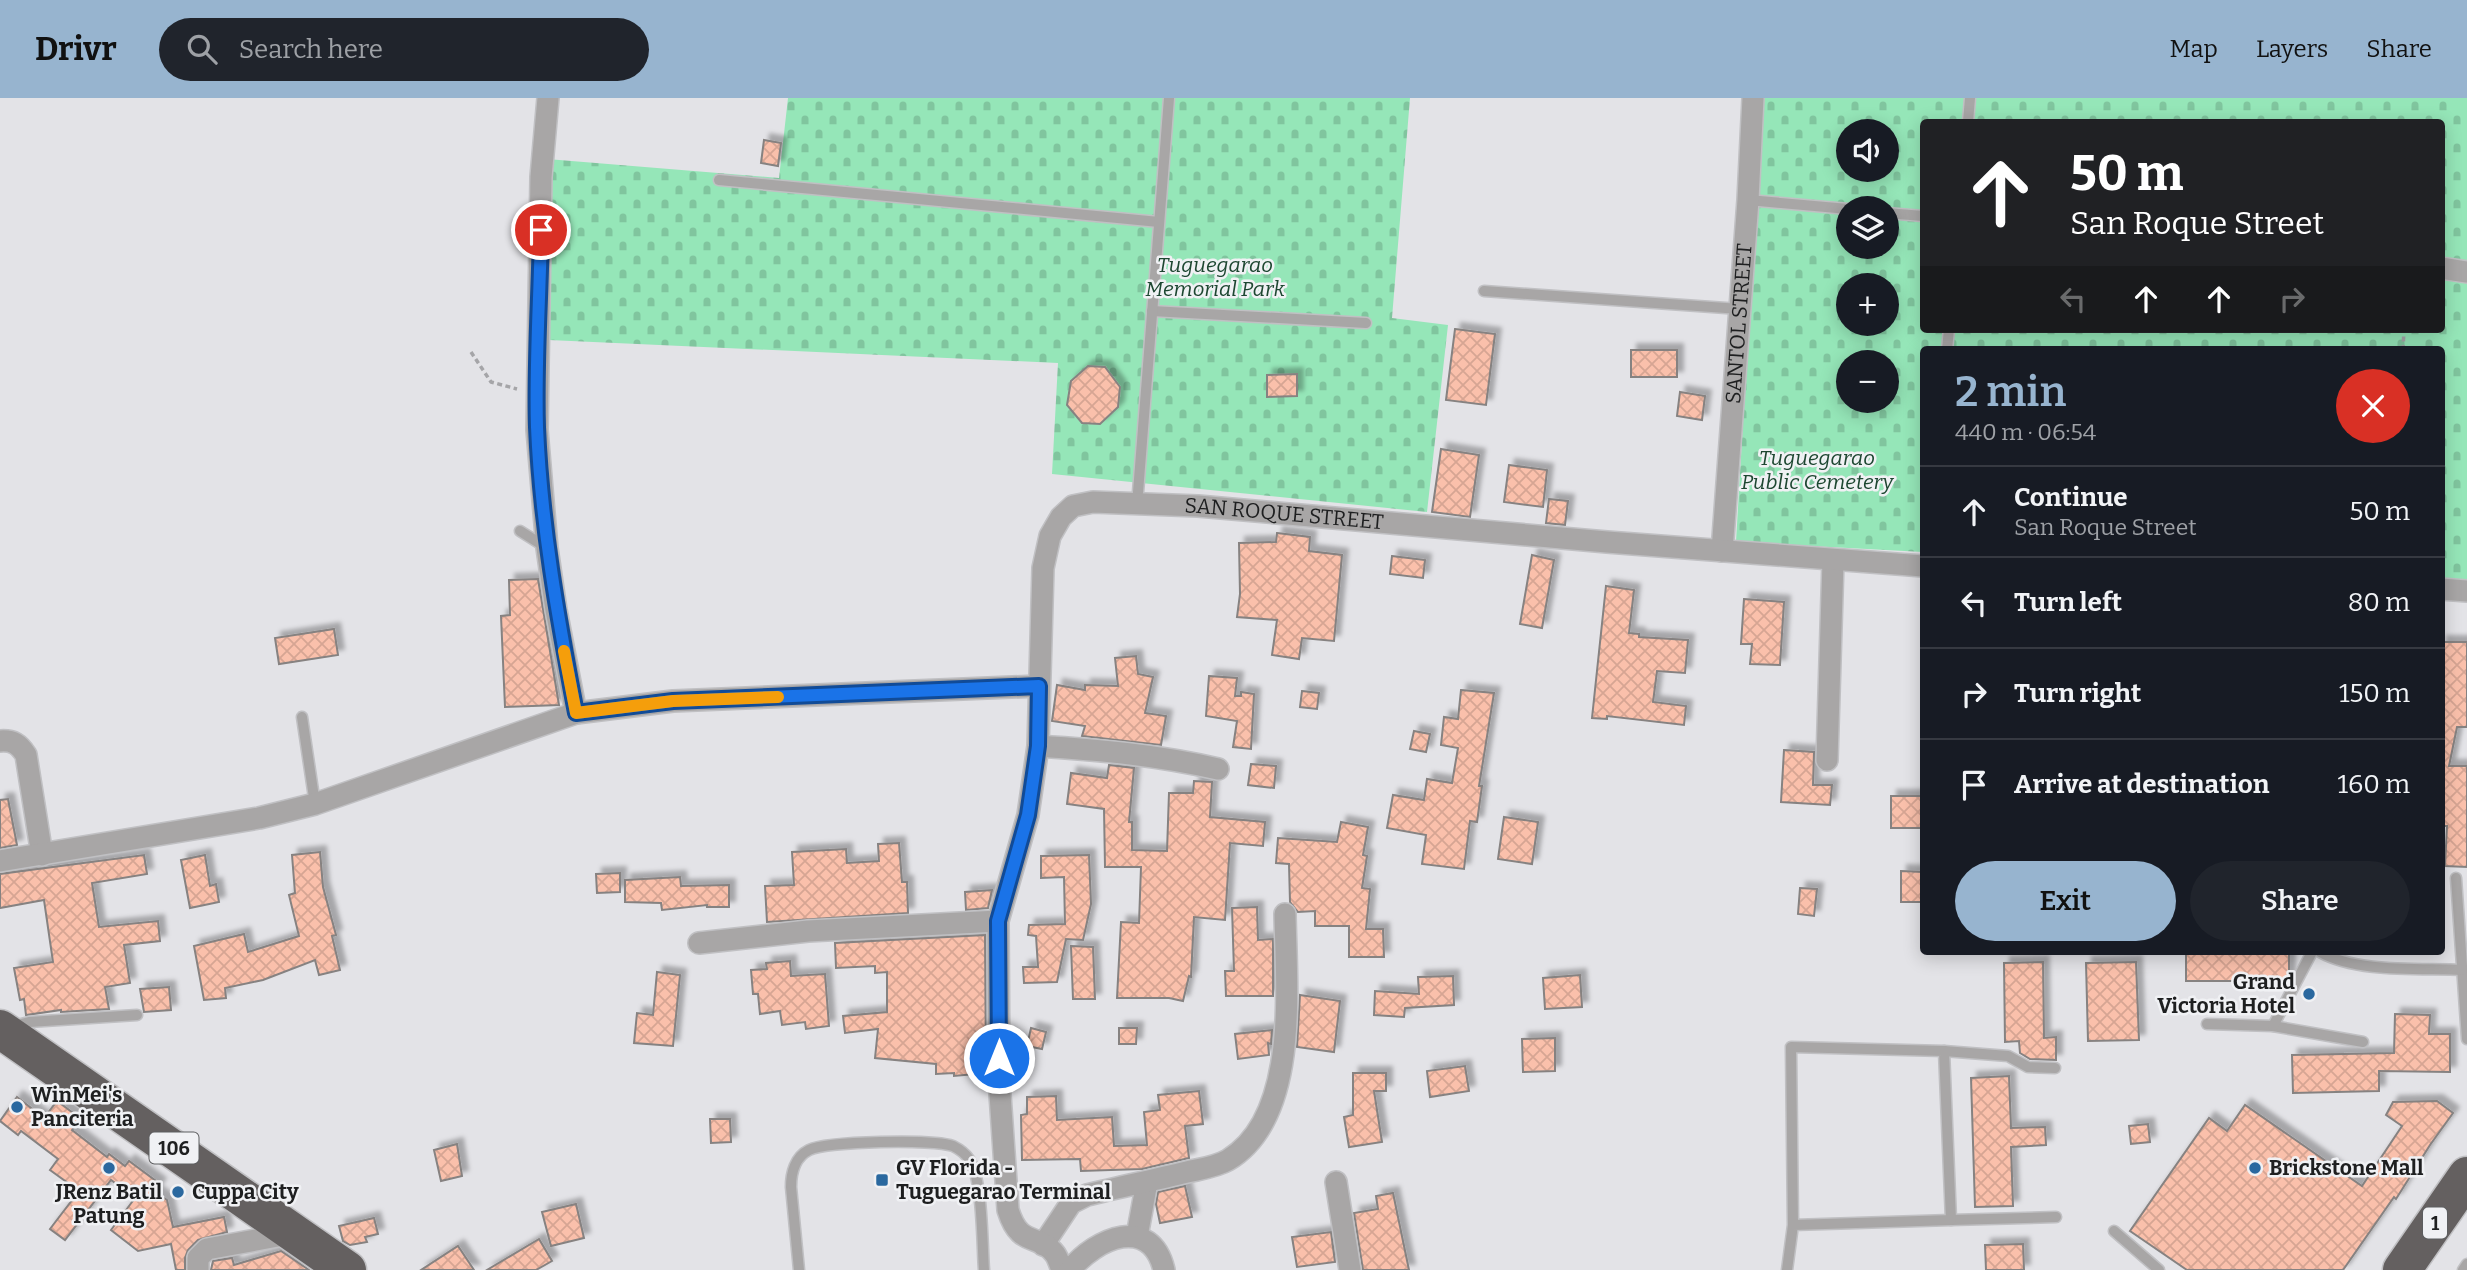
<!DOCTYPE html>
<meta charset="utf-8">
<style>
:root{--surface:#171b24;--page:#20242c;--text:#f1f3f6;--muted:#9ea1a6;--line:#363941;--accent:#97b4cf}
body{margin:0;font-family:Bitter,serif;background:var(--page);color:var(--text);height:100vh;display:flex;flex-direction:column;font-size:26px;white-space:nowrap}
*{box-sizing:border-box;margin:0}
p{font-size:23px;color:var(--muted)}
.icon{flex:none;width:38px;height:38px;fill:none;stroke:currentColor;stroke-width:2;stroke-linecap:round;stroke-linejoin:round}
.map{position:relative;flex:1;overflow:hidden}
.details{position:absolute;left:1920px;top:248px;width:525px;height:609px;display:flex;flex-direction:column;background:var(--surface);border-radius:7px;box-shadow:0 4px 18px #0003}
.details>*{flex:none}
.guide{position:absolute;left:1920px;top:21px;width:525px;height:214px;border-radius:7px;box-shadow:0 4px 18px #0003;background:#202124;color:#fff;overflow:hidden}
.buttons{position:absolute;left:1836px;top:21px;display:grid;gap:14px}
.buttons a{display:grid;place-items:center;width:63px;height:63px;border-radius:50%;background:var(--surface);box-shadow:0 4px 18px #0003;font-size:35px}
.pin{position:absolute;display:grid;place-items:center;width:60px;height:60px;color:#fff;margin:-30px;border:4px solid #fff;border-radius:50%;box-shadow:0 2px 7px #0007}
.me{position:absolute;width:77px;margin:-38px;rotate:0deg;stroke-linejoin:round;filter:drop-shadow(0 0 5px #0008)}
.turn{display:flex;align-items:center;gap:24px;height:147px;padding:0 35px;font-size:32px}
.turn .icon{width:91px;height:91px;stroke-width:2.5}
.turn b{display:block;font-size:49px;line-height:60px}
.lanes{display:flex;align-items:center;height:66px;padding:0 35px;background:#0003;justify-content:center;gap:35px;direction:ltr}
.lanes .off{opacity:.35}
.round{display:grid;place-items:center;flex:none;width:74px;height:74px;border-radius:37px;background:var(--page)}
.head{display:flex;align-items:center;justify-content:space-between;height:119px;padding:0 35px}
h1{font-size:42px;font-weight:600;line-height:52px;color:var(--accent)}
.cta{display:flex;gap:14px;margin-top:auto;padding:14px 35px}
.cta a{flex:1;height:80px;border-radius:42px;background:var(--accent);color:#111;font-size:28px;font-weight:600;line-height:80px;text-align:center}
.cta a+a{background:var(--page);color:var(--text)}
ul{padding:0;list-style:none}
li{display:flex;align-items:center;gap:21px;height:91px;padding:0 35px;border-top:2px solid var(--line)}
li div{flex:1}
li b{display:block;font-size:26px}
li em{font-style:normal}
header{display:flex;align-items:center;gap:42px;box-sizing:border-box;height:98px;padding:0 35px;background:var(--accent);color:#111}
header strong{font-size:33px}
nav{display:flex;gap:38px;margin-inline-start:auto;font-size:24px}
.search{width:490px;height:63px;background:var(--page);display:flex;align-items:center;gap:18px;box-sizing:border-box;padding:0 24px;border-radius:38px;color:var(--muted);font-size:26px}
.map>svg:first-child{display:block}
.cemetery{fill:url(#cemetery-stones);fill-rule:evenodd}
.building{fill:url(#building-cross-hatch);stroke:#868281;stroke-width:2;filter:url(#shadow)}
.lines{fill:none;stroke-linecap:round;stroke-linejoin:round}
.lane-casing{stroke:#c0c0c3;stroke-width:13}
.street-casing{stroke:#c0c0c3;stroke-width:24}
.highway-casing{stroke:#c0c0c3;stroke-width:41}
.path{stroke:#a5a5a8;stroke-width:3.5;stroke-dasharray:5 3.5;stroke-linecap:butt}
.lane{stroke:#a8a6a6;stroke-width:10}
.street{stroke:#a8a6a6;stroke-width:21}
.highway{stroke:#646060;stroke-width:38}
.route-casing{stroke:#114b97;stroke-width:18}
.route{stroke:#1a73e8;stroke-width:12}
.slow{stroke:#f59e0b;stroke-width:12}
.poi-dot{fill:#2a689f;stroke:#f0f1f4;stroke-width:2.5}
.labels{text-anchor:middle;stroke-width:5;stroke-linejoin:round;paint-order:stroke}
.shield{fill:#f0f1f4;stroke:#5d5e60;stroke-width:2}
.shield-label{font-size:19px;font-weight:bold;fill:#1e1f20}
.park-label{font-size:21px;font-style:italic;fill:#1d4731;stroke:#f0f1f4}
.street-label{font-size:21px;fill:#1e1f20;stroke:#f0f1f4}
.poi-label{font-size:21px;font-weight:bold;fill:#1e1f20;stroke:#f0f1f4;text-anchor:start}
</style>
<header>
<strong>Drivr</strong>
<div class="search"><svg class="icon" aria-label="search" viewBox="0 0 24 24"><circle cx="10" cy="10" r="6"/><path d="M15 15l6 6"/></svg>Search here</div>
<nav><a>Map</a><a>Layers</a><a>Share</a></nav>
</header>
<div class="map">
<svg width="2467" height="1172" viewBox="0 0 2467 1172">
<defs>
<pattern id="cemetery-stones" width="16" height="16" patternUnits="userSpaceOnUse" patternTransform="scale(1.75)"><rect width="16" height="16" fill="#95e6b8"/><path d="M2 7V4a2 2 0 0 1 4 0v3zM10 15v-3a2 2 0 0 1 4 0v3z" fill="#80c59e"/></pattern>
<pattern id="building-cross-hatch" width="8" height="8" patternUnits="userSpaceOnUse" patternTransform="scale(1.75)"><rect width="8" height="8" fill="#fac0ab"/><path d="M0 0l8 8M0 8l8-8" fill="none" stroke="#d6a593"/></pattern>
<filter id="shadow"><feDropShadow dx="6" dy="-6" stdDeviation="2" flood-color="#0004"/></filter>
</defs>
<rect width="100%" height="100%" fill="#e3e3e7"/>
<!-- cemetery -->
<g class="cemetery">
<polygon points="788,0 1410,0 1392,220 1448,227 1427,414 1052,376 1058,265 549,242 547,61 779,80"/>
<path d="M1762,0H2467V485L2441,483V252H1923V454L1736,444ZM1923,24H2441V231H1923ZM1848,33H1886V72H1848ZM1848,110H1886V149H1848ZM1848,187H1886V226H1848ZM1848,264H1886V303H1848Z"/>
</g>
<!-- building -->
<g class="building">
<polygon points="764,42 781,45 778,68 761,65"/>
<polygon points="1455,231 1495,236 1486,307 1446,302"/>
<rect x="1631" y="252" width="46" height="27"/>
<polygon points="1088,268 1105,269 1120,289 1118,309 1100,326 1082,325 1067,307 1071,283"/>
<polygon points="1297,276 1297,298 1267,299 1267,277"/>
<polygon points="1680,294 1705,298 1702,322 1677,318"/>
<polygon points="1441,351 1479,357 1470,419 1432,414"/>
<polygon points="1509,367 1547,372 1543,409 1504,404"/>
<polygon points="1549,401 1568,403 1565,427 1546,425"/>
<polygon points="1277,435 1310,439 1309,453 1342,457 1334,543 1302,540 1299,561 1272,557 1277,522 1237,519 1240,496 1239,445 1276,444"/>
<polygon points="1532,457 1554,462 1542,530 1520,526"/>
<polygon points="1392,458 1425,462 1423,480 1390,476"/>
<polygon points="538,481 559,607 505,609 501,518 510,517 509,482"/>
<polygon points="1606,488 1634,492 1629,535 1639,536 1639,539 1688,542 1685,575 1657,573 1653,604 1686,608 1684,627 1607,618 1607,621 1592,620"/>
<polygon points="1744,501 1784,504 1780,567 1750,566 1752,546 1741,546"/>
<polygon points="334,531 338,557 279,566 275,540"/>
<polygon points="2441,544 2467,544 2467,629 2457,629 2449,668 2467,668 2467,769 2445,768 2447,728 2441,728 2441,610 2444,567 2441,567"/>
<polygon points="1136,558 1138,576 1153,579 1145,615 1166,618 1161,647 1082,638 1085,628 1052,623 1057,587 1085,592 1085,587 1118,588 1115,560"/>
<polygon points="1209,578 1237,580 1235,598 1241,598 1241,594 1254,596 1251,651 1233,649 1237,623 1206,618"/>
<polygon points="1461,592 1494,595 1479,688 1482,688 1477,724 1470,723 1464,771 1422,766 1426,737 1387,730 1393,697 1424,702 1427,681 1452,685 1458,650 1441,647 1444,619 1458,621"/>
<polygon points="1302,593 1319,595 1317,611 1300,609"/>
<polygon points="1414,633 1430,636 1426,654 1410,651"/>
<polygon points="1784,652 1814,654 1813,687 1832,687 1830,707 1781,704"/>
<polygon points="1251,666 1276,668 1274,690 1248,687"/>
<polygon points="1109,667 1134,670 1129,724 1132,724 1132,752 1167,753 1169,695 1193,695 1194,683 1212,684 1210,719 1265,724 1263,748 1230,745 1225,822 1194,819 1191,879 1189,878 1183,903 1169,900 1117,900 1121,824 1139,825 1141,769 1105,769 1104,711 1067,706 1071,675 1107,680"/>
<rect x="1891" y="698" width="32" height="32"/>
<polygon points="8,701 17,747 0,750 0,702"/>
<polygon points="1504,719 1538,724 1532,766 1498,761"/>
<polygon points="1341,724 1368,729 1363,757 1367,758 1362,790 1370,791 1366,831 1383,831 1384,859 1349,859 1349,828 1315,828 1315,813 1298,814 1290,804 1289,766 1276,765 1278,740 1337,744"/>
<polygon points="899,745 902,784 907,784 908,815 767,824 765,788 794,787 792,754 846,751 847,765 879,763 878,746"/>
<polygon points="320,754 323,789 336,837 332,838 340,872 319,877 315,862 263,882 225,890 226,900 204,902 194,848 244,836 248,854 299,838 289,797 295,795 292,757"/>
<polygon points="144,757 147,776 92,785 99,829 158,823 160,843 124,847 130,885 105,889 109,911 61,914 61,912 26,917 24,901 20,902 14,870 53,864 44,802 0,810 0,776"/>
<polygon points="205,757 210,788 216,786 219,804 190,810 181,762"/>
<polygon points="1089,757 1091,806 1083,842 1066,841 1057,884 1024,885 1023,869 1038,869 1036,838 1028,837 1029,827 1065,826 1064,779 1041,780 1041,758"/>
<polygon points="1901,773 1923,774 1923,804 1901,804"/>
<polygon points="620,775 620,794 597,795 596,776"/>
<polygon points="680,779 681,788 729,787 729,809 707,809 707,807 662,812 661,805 625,804 625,782"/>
<polygon points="1800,790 1817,791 1814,818 1798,816"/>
<polygon points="992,792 988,810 966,812 965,794"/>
<polygon points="1257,809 1258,842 1273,841 1273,898 1226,898 1225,873 1234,873 1232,810"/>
<polygon points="985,837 986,975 954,978 954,975 936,976 936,966 875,960 878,931 845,935 843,918 887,914 887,874 875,875 875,868 836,870 835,845"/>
<polygon points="1071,848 1093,849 1095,901 1073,901"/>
<polygon points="2186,854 2289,854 2289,881 2288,883 2186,883"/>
<polygon points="790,863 791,878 825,876 829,928 806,931 805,924 782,927 780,913 760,916 758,896 753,896 751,872 767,871 766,865"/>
<polygon points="2043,864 2044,940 2056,939 2056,962 2030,961 2020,955 2019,943 2005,944 2004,865"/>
<polygon points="2136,864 2139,942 2088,943 2086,865"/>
<polygon points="657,874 680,877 673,948 634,945 637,915 653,917"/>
<polygon points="1580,877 1582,909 1545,911 1543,880"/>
<polygon points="1453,878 1454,907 1405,910 1404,919 1374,917 1375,893 1419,896 1418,879"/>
<polygon points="169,889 171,912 144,914 140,891"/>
<polygon points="1300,897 1340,903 1334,954 1297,949"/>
<polygon points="2395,916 2430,917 2429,936 2450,936 2450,974 2379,973 2379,993 2293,995 2292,957 2394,955"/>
<polygon points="1031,930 1046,934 1042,951 1027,948"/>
<polygon points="1119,930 1137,930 1136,946 1119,946"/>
<polygon points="1272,932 1271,946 1268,945 1269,957 1238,961 1235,936"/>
<polygon points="1555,940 1555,973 1523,974 1522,941"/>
<polygon points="1465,968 1469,993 1430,999 1427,973"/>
<polygon points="1353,975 1386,975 1386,993 1374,993 1382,1044 1349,1049 1344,1019 1353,1017"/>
<polygon points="2009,978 2011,1030 2045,1029 2046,1047 2011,1049 2013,1108 1975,1109 1971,980"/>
<polygon points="1199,993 1203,1026 1185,1028 1189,1060 1142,1071 1081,1073 1080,1061 1022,1062 1021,1017 1027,1016 1027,999 1056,998 1057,1022 1112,1019 1114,1048 1147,1047 1144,1014 1160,1012 1158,997"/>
<polygon points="17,999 44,1020 57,1003 81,1021 72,1032 107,1059 109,1056 125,1068 129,1063 160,1086 155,1093 167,1102 173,1129 224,1119 227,1134 198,1142 188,1152 185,1160 185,1172 176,1172 171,1146 138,1153 111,1132 135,1100 111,1082 65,1142 50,1131 79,1093 50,1072 58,1061 21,1033 18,1037 0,1023"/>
<polygon points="2437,1003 2453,1015 2430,1047 2396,1101 2394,1099 2343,1172 2187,1172 2130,1133 2209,1020 2227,1033 2245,1007 2362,1088 2402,1028 2386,1017 2393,1004"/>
<polygon points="710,1021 730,1021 731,1044 711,1045"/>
<polygon points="2148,1026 2150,1044 2131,1046 2129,1028"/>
<polygon points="457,1046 462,1078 441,1083 434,1052"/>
<polygon points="1185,1088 1192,1119 1160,1125 1156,1106 1158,1094"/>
<polygon points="1393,1095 1409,1172 1363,1172 1354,1115 1378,1111 1376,1098"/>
<polygon points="576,1106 584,1140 551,1148 542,1114"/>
<polygon points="374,1120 378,1136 365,1139 367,1144 350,1147 343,1143 339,1128"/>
<polygon points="1331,1134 1335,1164 1297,1169 1292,1139"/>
<polygon points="539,1141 552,1163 536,1172 487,1172"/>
<polygon points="2023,1146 2024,1172 1986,1172 1985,1147"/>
<polygon points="458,1148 474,1172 421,1172"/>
<polygon points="281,1153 309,1172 211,1172 213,1163 232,1160 234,1167"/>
</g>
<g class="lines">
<!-- lane casing -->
<g class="lane-casing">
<g id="lane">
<polyline points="1968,24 1970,0"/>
<polyline points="719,82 1159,124"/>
<polyline points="1748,102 1848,111"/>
<polyline points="1886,115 1923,118"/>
<polyline points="1484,193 1740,211"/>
<polyline points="1152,213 1366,225"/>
<polyline points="1947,252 1949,231"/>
<polyline points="1137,407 1169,0"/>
<polyline points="520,433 547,450"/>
<polyline points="302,619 315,706"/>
<polyline points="2456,780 2467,941"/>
<path d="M2320,854C2357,875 2420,870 2462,872"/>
<polyline points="2207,926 2273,928 2363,944"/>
<polyline points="14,928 29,924 137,917"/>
<polyline points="2273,928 2312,854"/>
<polyline points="1944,953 2008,958 2028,969 2055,970"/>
<polyline points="1951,1122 2056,1119"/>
<polyline points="2114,1133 2159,1172"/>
<path d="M799,1172L791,1089C791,1075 795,1059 809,1052C827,1043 934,1041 953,1048C959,1051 965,1055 969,1061C983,1080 982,1147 984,1172"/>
<polyline points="1787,1172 1793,1127 1791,949 1944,953 1951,1122 1793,1127"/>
<polyline points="2463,1172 2467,1166"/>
</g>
</g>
<!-- street casing -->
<g class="street-casing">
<g id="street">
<polyline points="548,0 541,79 537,332 547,450 556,512 576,615"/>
<polyline points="2441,170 2467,174"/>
<path id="s1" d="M1722,453L1748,102L1753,0"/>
<polyline points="2441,491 2467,493"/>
<path d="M0,643C13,642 19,646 26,657L42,757"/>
<path d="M1038,648C1099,652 1158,657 1218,671"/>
<polyline points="1827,662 1833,463"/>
<polyline points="0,763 259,720 315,706 576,615 673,603 1039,588"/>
<polyline points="699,845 808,833 998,823"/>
<polyline points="1336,1084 1350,1172"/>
<polyline points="1137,1138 1147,1084"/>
<path d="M1043,1147L1071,1105L1087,1097C1120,1089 1154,1082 1187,1074C1200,1071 1216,1069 1228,1062C1300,1019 1286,888 1285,816"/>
<polyline points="198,1172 198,1160 207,1151 294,1135"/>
<path id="s2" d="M1062,1172C1060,1167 1058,1160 1055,1156C1038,1134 1020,1151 1008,1112L999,982L998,823L1028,717L1038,648L1043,470L1050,438L1061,419L1073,408L1093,404L1198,408L1607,444L1923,468"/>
<path d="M1070,1172C1096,1140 1151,1116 1164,1172"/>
</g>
</g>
<!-- highway casing -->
<g class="highway-casing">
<g id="highway">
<polyline points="0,931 347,1172"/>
<polyline points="2402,1172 2467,1078"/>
</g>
</g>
<!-- path -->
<g class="path">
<polyline points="2403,252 2404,231"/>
<polyline points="471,254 491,284 517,291"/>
</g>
<!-- lane -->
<use href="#lane" class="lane"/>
<!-- street -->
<use href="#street" class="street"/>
<!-- highway -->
<use href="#highway" class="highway"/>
</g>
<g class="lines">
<!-- route casing -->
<g class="route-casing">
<path id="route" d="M541,132C540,198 535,264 537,329C541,426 558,520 576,615L673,603L1039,588L1038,648L1028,717L998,823L999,960"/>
</g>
<!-- route -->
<use href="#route" class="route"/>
<!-- slow -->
<polyline class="slow" points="564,553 576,615 673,603 778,599"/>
</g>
<!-- markers -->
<g class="poi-dot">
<circle cx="2309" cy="896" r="7"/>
<circle cx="17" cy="1009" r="7"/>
<circle cx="109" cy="1070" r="7"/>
<circle cx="2255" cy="1070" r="7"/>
<rect x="875" y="1075" width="14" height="14" rx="3.5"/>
<circle cx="178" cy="1094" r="7"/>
</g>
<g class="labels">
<!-- shield labels -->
<g class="shield">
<rect x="149.5" y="1034.5" width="49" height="31" rx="5"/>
<rect x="2423" y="1109.5" width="24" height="31" rx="5"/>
</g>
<g class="shield-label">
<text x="174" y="1057">106</text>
<text x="2435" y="1132">1</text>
</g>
<!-- park labels -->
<g class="park-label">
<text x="1215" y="174">Tuguegarao<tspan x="1215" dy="24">Memorial Park</tspan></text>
<text x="1817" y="367">Tuguegarao<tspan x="1817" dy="24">Public Cemetery</tspan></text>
</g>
<!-- street labels -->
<g class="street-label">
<text dy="7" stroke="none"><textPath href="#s1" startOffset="228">SANTOL STREET</textPath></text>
<text dy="7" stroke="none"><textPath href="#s2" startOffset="1015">SAN ROQUE STREET</textPath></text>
</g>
<!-- poi labels -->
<g class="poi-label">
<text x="2295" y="891" text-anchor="end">Grand<tspan x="2295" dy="24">Victoria Hotel</tspan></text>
<text x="31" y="1004">WinMei's<tspan x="31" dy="24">Panciteria</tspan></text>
<text x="896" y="1077">GV Florida -<tspan x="896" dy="24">Tuguegarao Terminal</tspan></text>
<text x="2269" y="1077">Brickstone Mall</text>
<text x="109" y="1101" text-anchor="middle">JRenz Batil<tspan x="109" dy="24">Patung</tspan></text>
<text x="192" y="1101">Cuppa City</text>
</g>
</g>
</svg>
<div class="buttons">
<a><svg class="icon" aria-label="sound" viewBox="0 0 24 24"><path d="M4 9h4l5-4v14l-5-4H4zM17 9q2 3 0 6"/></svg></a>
<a><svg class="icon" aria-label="layers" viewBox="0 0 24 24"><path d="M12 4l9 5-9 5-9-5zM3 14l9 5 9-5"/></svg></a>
<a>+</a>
<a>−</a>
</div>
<div class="pin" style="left:541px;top:132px;background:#d93025"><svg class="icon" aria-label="arrive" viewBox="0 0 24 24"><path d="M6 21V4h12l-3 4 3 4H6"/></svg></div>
<svg class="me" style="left:999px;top:960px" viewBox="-20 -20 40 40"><circle r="17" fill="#1a73e8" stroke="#fff" stroke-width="3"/><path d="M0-11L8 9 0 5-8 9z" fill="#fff"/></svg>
<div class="guide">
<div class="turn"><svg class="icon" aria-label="ahead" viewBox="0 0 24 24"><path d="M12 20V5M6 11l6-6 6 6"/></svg><div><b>50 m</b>San Roque Street</div></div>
<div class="lanes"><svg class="icon off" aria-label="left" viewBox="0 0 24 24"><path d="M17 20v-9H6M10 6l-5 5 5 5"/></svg><svg class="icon" aria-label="ahead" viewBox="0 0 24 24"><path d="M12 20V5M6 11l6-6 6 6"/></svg><svg class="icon" aria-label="ahead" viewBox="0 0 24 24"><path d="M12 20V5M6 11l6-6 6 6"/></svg><svg class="icon off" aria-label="right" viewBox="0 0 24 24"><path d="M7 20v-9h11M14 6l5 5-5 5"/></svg></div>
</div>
<section class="details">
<div class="head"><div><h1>2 min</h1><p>440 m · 06:54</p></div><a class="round" style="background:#d93025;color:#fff"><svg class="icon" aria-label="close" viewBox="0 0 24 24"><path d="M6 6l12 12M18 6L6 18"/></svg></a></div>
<ul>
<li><svg class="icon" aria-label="ahead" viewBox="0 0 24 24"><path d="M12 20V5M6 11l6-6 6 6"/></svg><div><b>Continue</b><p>San Roque Street</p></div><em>50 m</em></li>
<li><svg class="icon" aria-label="left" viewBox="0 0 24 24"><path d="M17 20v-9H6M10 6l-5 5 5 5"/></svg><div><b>Turn left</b></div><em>80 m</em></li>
<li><svg class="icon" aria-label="right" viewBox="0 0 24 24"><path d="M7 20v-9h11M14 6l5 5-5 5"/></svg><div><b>Turn right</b></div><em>150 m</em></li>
<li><svg class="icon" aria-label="arrive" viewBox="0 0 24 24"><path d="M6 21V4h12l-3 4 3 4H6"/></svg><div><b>Arrive at destination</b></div><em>160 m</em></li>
</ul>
<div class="cta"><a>Exit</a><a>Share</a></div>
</section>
</div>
